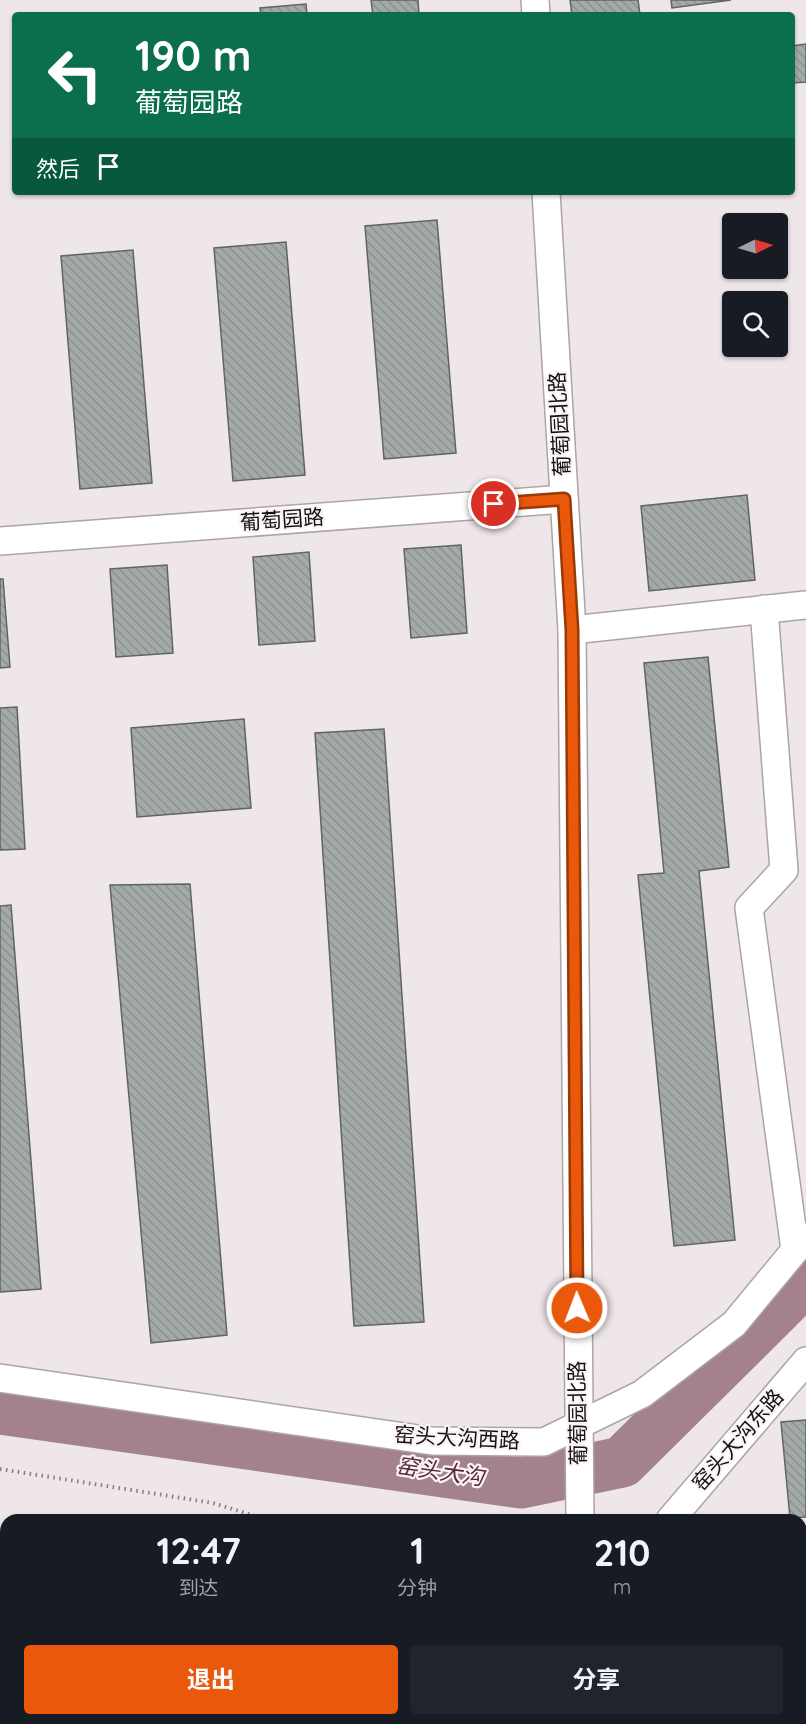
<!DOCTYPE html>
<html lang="zh">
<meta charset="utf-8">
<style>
:root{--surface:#171b24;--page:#20242c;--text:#f1f3f6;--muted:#9ea1a6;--accent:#ea580c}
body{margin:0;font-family:Quicksand,"Noto Sans SC",sans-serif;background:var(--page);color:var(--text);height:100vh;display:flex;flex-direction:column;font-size:22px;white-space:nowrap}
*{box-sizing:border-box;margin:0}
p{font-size:20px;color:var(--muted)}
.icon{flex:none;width:33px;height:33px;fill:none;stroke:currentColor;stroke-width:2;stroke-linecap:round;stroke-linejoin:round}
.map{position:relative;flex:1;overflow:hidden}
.drawer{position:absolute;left:0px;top:1514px;width:807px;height:212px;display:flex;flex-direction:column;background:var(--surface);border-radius:18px 18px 0 0;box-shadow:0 2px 4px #0004}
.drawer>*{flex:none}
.guide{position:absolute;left:12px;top:12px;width:783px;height:183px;border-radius:6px;box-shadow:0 2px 4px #0004;background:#0b6e4f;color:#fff;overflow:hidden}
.needle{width:39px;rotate:85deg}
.controls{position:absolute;left:722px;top:213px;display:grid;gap:12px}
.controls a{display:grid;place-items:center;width:66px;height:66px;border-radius:6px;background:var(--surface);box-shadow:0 2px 4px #0004;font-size:30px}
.pin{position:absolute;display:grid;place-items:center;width:51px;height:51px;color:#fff;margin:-26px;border:3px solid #fff;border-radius:50%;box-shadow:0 2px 6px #0007}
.me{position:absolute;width:66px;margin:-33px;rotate:359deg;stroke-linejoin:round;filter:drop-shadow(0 0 4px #0008)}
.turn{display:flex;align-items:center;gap:21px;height:126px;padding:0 24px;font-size:27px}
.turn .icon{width:78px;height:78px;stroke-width:2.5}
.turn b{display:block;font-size:42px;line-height:51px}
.then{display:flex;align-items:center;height:57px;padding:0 24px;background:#0003;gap:12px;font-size:22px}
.eta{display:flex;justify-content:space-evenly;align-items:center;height:102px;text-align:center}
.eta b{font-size:36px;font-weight:700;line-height:42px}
.action{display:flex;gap:12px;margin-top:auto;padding:12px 24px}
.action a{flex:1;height:69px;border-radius:6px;background:var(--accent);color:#fff;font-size:24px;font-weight:700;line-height:69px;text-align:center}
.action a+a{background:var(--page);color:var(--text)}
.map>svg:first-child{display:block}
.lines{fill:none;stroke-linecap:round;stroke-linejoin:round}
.river{stroke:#a3828c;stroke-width:51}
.building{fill:url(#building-back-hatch);stroke:#5f6561;stroke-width:1.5}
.minor-casing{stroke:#aca5a7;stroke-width:30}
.path{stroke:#837e7f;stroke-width:4;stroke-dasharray:1.5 4.5;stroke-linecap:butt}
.minor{stroke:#fff;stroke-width:27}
.route-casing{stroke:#983908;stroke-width:15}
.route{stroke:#ea580c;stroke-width:10}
.labels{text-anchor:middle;stroke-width:4.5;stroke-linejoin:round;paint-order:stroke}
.street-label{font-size:21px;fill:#141112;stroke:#fbf3f6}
.water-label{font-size:22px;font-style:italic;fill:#57283a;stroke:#fbf3f6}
</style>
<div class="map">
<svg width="806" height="1724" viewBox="0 0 806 1724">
<defs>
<pattern id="building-back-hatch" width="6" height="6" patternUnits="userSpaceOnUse" patternTransform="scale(1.5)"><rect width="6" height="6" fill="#a4aba7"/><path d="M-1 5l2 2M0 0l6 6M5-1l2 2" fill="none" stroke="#8c928f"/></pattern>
</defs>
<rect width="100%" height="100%" fill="#eee6e8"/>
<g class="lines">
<!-- river -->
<polyline class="river" points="0,1409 521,1483 622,1462 806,1280"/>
</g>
<!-- building -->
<g class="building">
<polygon points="371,0 418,0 419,15 373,15"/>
<polygon points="570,0 638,0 640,15 572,15"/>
<polygon points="671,0 731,0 672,8"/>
<polygon points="306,4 307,15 261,15 260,8"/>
<polygon points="806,44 806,82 792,83 792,46"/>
<polygon points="437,220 456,453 384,459 365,226"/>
<polygon points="286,242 305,475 233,481 214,248"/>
<polygon points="133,250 152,483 80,489 61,256"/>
<polygon points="747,495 755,580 649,591 641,506"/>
<polygon points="461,545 467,633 411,638 404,549"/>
<polygon points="309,552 315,641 259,645 253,557"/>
<polygon points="167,565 173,653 116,657 110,569"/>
<polygon points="0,579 3,579 10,667 0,668"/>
<polygon points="708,657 729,867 699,871 735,1240 674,1246 638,875 664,873 644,663"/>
<polygon points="17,707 25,849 0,850 0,708"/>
<polygon points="244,719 251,808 137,817 131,728"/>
<polygon points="384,729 424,1322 354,1326 315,733"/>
<polygon points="190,884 227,1335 151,1343 110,885"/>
<polygon points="11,905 41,1289 0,1292 0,906"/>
<polygon points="806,1420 806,1517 790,1518 781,1422"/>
</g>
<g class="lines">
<!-- minor casing -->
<g class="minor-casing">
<g id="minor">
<polyline points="535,0 536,15"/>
<polyline points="546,192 572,630 580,1520"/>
<polyline points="0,541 564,499"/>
<polyline points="764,609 784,870 749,908 795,1250"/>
<polyline points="572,630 806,605"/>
<polyline points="0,1378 432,1441 544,1442 642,1394 734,1324 806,1237"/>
<polyline points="670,1520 806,1361"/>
<polyline points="581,1719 581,1724"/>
</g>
</g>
<!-- path -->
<g class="path">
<polyline points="0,1469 213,1503 255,1516 291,1520"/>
<polyline points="0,1534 6,1535"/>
</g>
<!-- minor -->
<use href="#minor" class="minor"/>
</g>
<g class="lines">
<!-- route casing -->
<g class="route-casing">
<polyline id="route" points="494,504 564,499 572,630 577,1308"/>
</g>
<!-- route -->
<use href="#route" class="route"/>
</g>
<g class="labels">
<!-- street labels -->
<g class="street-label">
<text transform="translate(560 424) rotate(-93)" y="7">葡萄园北路</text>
<text transform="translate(282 520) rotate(-4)" y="7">葡萄园路</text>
<text transform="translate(578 1413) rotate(-91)" y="7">葡萄园北路</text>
<text transform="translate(457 1438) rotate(3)" y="7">窑头大沟西路</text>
<text transform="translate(738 1440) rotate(-49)" y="7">窑头大沟东路</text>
</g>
<!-- water labels -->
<g class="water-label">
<text transform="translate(440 1471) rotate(8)" y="8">窑头大沟</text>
</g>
</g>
</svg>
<div class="controls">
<a><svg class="needle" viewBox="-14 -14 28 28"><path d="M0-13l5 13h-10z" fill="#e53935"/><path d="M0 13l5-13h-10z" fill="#9ea1a6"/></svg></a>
<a><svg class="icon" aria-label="search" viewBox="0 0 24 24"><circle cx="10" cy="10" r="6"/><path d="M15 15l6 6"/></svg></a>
</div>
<div class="pin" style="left:494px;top:504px;background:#d93025"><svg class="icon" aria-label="arrive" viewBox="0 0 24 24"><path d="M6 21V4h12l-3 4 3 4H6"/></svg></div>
<svg class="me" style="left:577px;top:1308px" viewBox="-20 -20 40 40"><circle r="17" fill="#ea580c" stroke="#fff" stroke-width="3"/><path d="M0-11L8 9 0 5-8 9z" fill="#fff"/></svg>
<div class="guide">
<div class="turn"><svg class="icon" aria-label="left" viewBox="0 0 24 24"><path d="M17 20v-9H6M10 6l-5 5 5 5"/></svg><div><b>190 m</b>葡萄园路</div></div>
<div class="then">然后<svg class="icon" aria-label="arrive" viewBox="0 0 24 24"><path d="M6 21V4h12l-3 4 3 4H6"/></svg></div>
</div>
<section class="drawer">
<div class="eta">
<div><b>12:47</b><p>到达</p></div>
<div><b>1</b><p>分钟</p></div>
<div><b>210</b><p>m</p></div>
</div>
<div class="action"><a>退出</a><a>分享</a></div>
</section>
</div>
